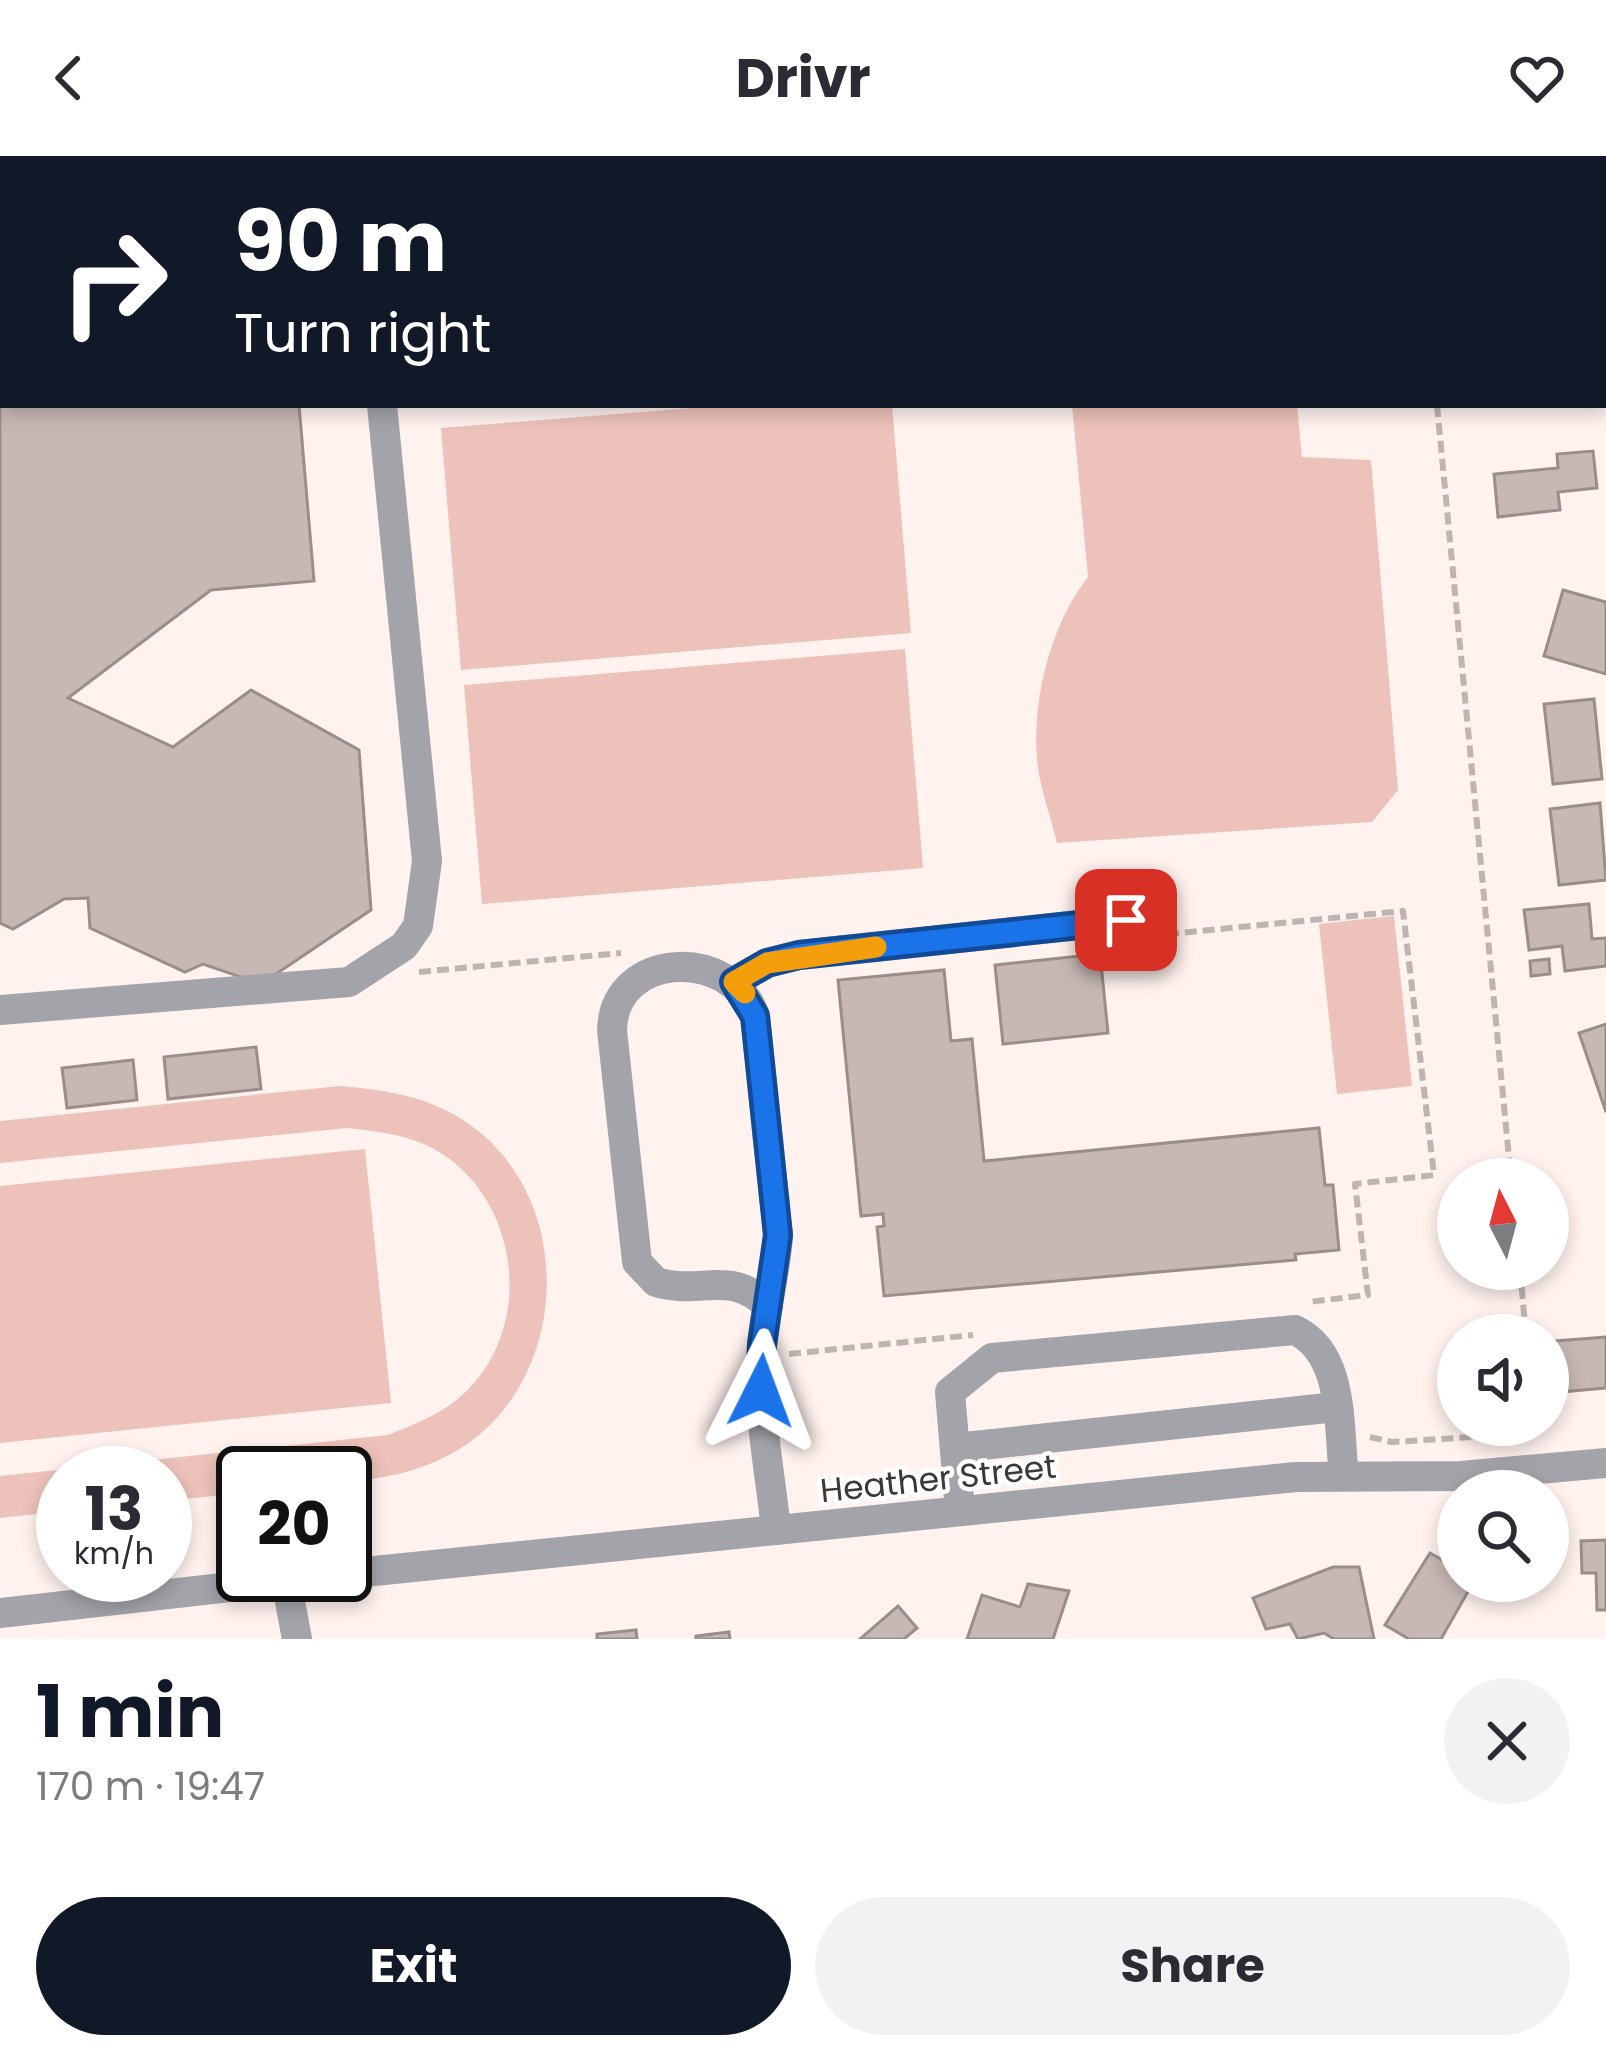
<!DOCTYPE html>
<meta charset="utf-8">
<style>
:root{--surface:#fff;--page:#f2f2f3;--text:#2b2b33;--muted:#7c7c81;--accent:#111827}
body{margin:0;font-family:Poppins,sans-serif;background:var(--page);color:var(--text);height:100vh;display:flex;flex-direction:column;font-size:45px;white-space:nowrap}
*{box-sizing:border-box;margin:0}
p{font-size:39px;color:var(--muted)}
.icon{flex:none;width:66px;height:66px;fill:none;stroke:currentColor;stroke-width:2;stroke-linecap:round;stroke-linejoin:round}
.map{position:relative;height:1483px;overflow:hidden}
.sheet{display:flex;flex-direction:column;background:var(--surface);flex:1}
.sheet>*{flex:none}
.hud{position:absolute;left:0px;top:0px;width:1608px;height:252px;box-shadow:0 6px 18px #0003;background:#111827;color:#fff;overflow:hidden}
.needle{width:78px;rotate:354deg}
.buttons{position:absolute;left:1437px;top:1002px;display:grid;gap:24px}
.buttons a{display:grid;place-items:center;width:132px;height:132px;border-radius:50%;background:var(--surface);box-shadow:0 6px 18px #0003;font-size:60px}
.speed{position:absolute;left:36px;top:1290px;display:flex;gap:24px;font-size:60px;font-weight:700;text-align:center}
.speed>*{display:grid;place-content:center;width:156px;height:156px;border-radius:50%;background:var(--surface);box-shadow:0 6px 18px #0003;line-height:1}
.speed small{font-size:30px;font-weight:400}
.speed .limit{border:6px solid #111;border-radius:18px;background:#fff;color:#111}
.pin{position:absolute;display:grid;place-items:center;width:102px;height:102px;color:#fff;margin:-51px;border-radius:24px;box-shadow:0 6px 18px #0006}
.me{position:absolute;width:132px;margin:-66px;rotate:3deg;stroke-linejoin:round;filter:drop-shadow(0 0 9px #0008)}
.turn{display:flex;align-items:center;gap:42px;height:252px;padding:0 36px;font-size:54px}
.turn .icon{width:156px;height:156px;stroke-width:2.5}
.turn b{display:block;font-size:84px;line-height:102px}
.round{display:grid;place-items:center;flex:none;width:126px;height:126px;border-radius:63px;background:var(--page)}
.overview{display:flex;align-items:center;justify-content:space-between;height:204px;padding:0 36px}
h1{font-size:72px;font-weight:700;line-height:90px;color:var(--accent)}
.primary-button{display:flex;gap:24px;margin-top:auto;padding:24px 36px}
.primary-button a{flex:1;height:138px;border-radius:72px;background:var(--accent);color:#fff;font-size:48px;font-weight:700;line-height:138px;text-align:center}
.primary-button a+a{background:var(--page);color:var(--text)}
header{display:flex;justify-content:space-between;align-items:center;height:156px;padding:0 36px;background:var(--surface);font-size:54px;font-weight:700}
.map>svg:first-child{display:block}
.green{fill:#edc2ba}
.building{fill:#c7b8b5;stroke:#9b8d8a;stroke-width:3}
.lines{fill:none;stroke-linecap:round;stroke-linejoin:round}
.path{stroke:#beb4b1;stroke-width:6;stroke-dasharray:12 6;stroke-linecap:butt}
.minor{stroke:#a2a4aa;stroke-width:30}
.route-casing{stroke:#114b97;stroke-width:30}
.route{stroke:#1a73e8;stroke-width:21}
.slow{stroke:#f59e0b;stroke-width:21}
.labels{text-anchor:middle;stroke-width:9;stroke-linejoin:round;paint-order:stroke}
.street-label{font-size:33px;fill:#3d3735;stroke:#fff}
</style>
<header><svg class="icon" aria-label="back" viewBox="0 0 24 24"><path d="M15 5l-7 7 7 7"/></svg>Drivr<svg class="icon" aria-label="heart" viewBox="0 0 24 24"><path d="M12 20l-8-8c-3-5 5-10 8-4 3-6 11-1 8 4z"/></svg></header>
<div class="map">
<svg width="1606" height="1483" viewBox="0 0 1606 1483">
<rect width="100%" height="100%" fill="#fff2ef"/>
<!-- green -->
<g class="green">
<polygon points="438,0 794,0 438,3"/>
<polygon points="836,0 1316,0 1316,3 838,3"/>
<polygon points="728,249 892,249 911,477 461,514 441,272"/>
<path d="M1072,249H1297L1302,301L1371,304L1398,634L1372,666L1057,687C1051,660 1039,630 1037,603C1032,543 1051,468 1088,421Z"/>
<polygon points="905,493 923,712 482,748 464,529"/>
<polygon points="1394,760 1412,930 1337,938 1319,768"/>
<path d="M340,930C384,934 424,939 463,964C580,1039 573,1231 451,1298C418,1316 382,1323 345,1326V1317H243V1337L165,1345V1317H63V1355L0,1362V1320L388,1279C421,1266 451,1254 474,1227C532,1161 517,1048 444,999C414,979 381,976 347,972L0,1007V965Z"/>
<polygon points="365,993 391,1247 0,1287 0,1030"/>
</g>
<!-- building -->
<g class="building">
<polygon points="1535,0 1606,0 1606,15 1605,3"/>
<polygon points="0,153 3,249 299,249 314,425 211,434 68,542 173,591 251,534 359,594 371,754 261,828 203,808 185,816 90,772 88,742 64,743 13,773 0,767"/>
<polygon points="1593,295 1597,332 1558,336 1560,354 1498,361 1494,318 1558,312 1557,298"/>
<polygon points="1563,434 1606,446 1606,518 1544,500"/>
<polygon points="1594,543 1602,623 1553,628 1544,548"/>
<polygon points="1600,647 1606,724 1559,729 1550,653"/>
<polygon points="1589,748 1592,783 1606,782 1606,810 1565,815 1562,790 1529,794 1524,754"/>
<polygon points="1100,798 1108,877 1003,888 995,809"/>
<polygon points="1549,803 1550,818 1531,820 1530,805"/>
<polygon points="944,814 951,885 972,883 984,1005 1319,972 1325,1029 1333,1029 1339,1094 1295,1098 1296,1104 884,1140 877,1071 884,1070 883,1058 861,1060 838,824"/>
<polygon points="1606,868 1606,956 1579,877"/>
<polygon points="256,891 261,933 168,943 164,901"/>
<polygon points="133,904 137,944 67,952 62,912"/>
<polygon points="1606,1181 1606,1232 1560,1236 1556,1185"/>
<polygon points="1606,1384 1606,1454 1597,1454 1596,1417 1582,1417 1581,1385"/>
<polygon points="1430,1397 1458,1413 1458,1425 1474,1425 1441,1483 1409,1483 1385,1469"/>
<polygon points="1333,1411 1359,1411 1374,1483 1334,1483 1324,1477 1298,1483 1290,1468 1266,1473 1253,1442"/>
<polygon points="1028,1428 1069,1435 1053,1483 967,1483 982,1439 1020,1451"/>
<polygon points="898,1450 917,1472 904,1483 860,1483"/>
<polygon points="636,1474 637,1483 597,1483 597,1478"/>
<polygon points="729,1476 730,1483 696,1483 696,1480"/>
</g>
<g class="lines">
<!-- path -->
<g class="path">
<polyline points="1413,0 1414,3"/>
<polyline points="1437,249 1511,1023"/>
<polyline points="1149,780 1403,755 1434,1019 1355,1028 1368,1139 1308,1146"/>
<polyline points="419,816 621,797"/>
<polyline points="1520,1113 1526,1179"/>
<polyline points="789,1198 973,1179"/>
<polyline points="1370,1281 1392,1286 1535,1277"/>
</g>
<!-- minor -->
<g class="minor">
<polyline points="164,0 166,3"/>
<polyline points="734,826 767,807 799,799 1126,764"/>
<polyline points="0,854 349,826 404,790 418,770 427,705 382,249"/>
<path d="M768,1150C730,1112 701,1140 656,1126L637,1106L612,874C614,795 731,790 755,860L778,1079C776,1117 765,1152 762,1189C756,1250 770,1314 776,1374"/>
<polyline points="955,1292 1336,1251"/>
<path d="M960,1355L950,1236L992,1202L1295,1174C1345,1198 1338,1270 1344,1320"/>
<polyline points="345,1418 1296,1321 1461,1320 1606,1307"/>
<polyline points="286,1424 297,1483"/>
<polyline points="0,1457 338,1419"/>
</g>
</g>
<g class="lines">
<!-- route casing -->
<g class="route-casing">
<polyline id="route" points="761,1235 762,1189 778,1079 755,860 734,826 767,807 799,799 1126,764"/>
</g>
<!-- route -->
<use href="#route" class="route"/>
<!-- slow -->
<polyline class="slow" points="745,837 734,826 767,807 876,791"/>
</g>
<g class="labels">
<!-- street labels -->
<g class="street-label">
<text transform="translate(938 1322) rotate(-6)" y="12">Heather Street</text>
</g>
</g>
</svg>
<div class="buttons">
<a><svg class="needle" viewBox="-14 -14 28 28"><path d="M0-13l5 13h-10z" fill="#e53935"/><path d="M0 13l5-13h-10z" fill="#7c7c81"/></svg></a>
<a><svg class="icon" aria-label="sound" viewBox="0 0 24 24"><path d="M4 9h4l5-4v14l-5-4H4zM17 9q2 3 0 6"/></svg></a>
<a><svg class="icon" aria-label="search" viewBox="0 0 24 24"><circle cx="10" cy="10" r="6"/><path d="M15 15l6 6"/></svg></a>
</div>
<div class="speed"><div>13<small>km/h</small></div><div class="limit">20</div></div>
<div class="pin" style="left:1126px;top:764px;background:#d93025"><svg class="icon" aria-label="arrive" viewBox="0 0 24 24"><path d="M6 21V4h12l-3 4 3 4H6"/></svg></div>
<svg class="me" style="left:761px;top:1235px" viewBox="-20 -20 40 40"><path d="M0-17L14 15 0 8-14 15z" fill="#1a73e8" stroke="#fff" stroke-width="4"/></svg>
<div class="hud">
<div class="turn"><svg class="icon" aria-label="right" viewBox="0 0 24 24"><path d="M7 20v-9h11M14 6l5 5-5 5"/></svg><div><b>90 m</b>Turn right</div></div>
</div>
</div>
<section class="sheet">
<div class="overview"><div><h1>1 min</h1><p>170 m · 19:47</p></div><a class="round"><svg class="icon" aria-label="close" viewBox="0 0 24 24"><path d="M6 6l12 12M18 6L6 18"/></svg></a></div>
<div class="primary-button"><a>Exit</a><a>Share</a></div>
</section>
